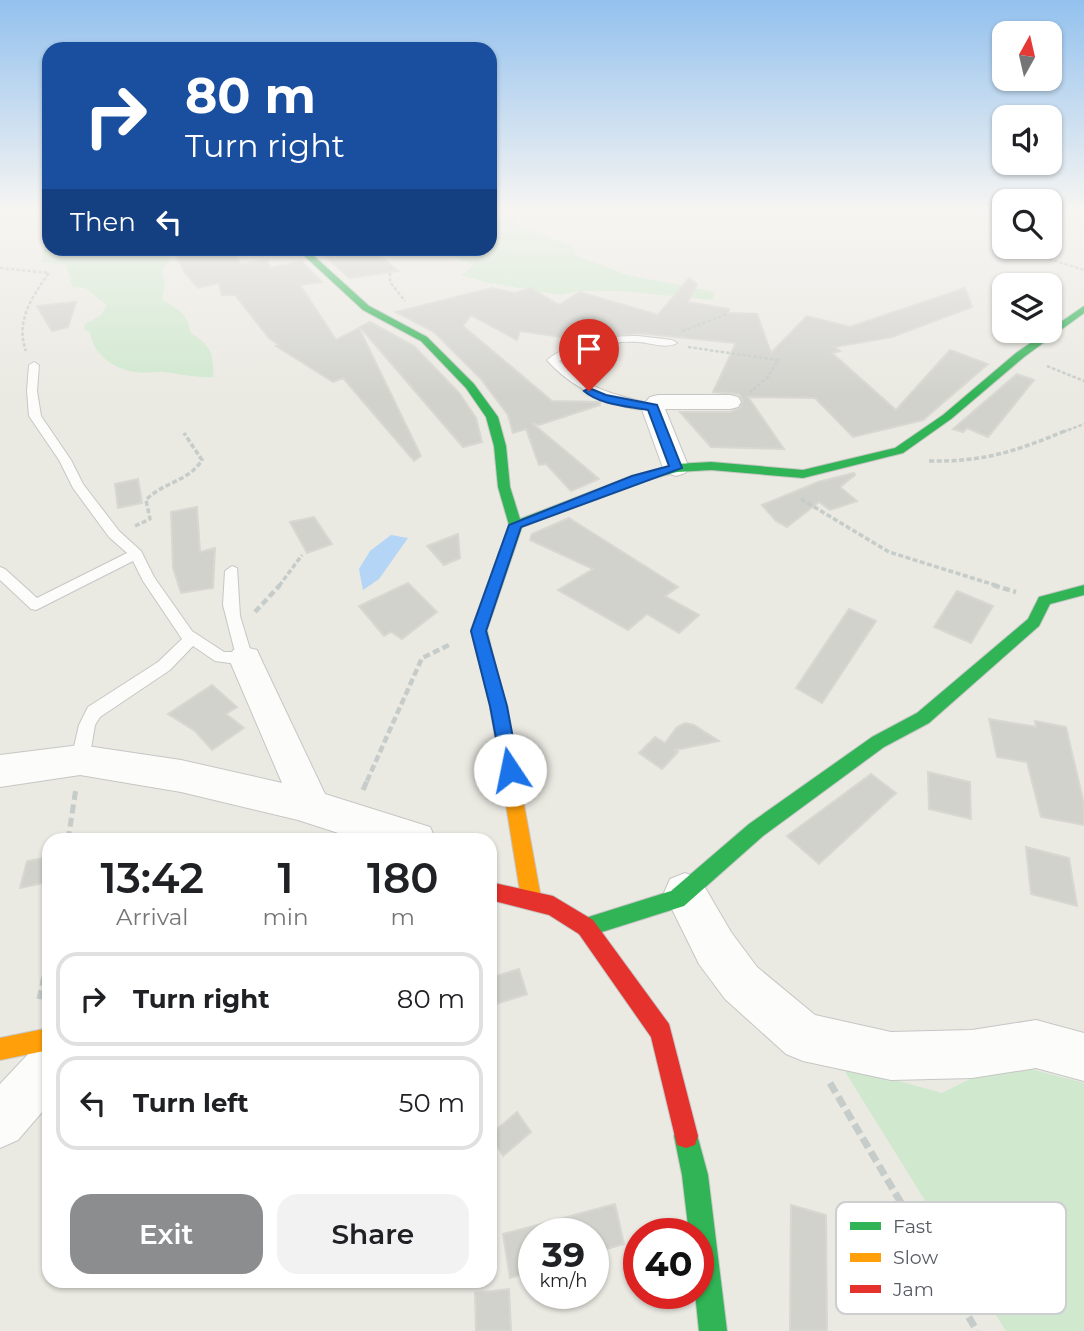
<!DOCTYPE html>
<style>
:root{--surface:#fff;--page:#f2f2f2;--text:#202124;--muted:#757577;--line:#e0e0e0;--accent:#8b8d8f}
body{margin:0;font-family:Montserrat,sans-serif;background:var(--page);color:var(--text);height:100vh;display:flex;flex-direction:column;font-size:26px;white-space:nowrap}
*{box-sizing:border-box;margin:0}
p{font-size:23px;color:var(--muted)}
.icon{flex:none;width:38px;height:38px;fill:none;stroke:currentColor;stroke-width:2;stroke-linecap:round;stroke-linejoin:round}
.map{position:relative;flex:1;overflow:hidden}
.details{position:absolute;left:42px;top:833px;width:455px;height:455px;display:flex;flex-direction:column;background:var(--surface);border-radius:21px;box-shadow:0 2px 5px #0004}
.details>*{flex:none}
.banner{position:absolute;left:42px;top:42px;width:455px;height:214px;border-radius:21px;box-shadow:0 2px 5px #0004;background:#1a4fa0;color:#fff;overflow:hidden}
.needle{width:46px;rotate:8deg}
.fabs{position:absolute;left:992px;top:21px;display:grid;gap:14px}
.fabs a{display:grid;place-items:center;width:70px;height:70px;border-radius:14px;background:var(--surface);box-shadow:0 2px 5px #0004;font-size:35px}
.speed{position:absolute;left:518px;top:1218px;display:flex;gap:14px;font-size:35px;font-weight:700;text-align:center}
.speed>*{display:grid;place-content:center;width:91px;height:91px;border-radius:50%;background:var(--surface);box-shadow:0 2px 5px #0004;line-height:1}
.speed small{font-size:18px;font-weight:400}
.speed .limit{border:10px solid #d22;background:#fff;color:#111}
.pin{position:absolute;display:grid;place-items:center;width:60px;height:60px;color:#fff;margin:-72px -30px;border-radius:50% 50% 50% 0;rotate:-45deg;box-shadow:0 0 7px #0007}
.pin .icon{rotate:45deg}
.me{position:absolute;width:77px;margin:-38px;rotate:349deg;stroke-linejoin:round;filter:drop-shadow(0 0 5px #0008)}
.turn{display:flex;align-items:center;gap:24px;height:147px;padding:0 28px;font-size:32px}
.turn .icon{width:91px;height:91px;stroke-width:2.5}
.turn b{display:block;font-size:49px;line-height:60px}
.then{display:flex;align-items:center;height:66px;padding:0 28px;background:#0003;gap:14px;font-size:26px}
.eta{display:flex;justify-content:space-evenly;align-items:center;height:119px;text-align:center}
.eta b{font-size:42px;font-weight:600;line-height:49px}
.cta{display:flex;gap:14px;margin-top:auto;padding:14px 28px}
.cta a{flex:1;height:80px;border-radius:21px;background:var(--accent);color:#fff;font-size:28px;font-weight:600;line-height:80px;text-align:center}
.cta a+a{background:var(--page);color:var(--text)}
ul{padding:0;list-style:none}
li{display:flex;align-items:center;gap:21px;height:94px;margin:0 14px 10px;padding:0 14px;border:4px solid var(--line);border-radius:21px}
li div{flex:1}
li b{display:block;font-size:26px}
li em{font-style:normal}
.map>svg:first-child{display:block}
.green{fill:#cfe8ce}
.water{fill:#b4d5f6}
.building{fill:#d2d2cd;stroke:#d9d7d2;stroke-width:2}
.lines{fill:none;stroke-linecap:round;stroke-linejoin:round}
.lane-casing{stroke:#c6c7c5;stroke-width:2}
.street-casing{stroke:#c6c7c5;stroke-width:2}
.fast-casing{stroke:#c6c6c5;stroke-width:2}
.slow-casing{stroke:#c6c6c5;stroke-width:2}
.jam-casing{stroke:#c6c6c5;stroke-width:2}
.path-far4{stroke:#c5ccc9;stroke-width:2.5;stroke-dasharray:3.5 2;stroke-linecap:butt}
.path-far3{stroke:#c5ccc9;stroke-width:3.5;stroke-dasharray:5 2.5;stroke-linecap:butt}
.path-far2{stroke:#c5ccc9;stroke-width:4.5;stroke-dasharray:7 3.5;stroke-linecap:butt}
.path-far1{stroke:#c5ccc9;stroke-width:5;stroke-dasharray:9 4.5;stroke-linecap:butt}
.path{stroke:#c5ccc9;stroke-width:7;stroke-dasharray:11 5;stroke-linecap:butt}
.lane{fill:#fcfcfb;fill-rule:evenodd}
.street{fill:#fcfcfb;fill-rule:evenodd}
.fast{fill:#30b455;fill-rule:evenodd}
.slow{fill:#ff9f0a;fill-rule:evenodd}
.jam{fill:#e5322d;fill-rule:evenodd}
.route{fill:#1a73e8;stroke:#114b97;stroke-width:2}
.key{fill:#fff;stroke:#cdced0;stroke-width:2}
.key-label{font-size:19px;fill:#585c62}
</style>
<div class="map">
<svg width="1084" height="1331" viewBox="0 0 1084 1331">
<rect width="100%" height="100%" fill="#eae9e2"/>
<!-- green -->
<g class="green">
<polygon points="490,209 511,209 517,225 572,246 577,256 627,275 715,292 712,300 622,291 578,291 561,295 485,282 461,275 474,265 434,249 490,248"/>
<path d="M49,244V248L170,249L169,261L161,271L165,283L162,300C179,309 187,314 191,333C211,345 214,355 213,377C196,378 181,374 164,372C155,371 145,374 136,372C114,370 92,353 90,332L84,329L85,324L101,315L107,305L85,288L73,287L66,265L42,262V252Z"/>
<polygon points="1004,1062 1084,1083 1084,1331 1006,1331 841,1065 942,1093"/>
</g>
<!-- water -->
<polygon class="water" points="391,535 408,538 379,579 363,590 359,569 370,551"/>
<!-- building -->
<g class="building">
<polygon points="216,248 231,248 241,264 267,260 270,268 301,261 322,282 300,285 336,340 359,328 421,456 414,461 343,378 333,382 276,346 279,345 269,338 235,295 222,295 219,283 198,288 185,273 176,255"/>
<polygon points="372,249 398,271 349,278 325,256 333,257"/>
<polygon points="689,278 697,284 688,302 729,309 729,313 757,314 771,353 807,316 850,327 965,288 972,307 892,337 834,347 840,351 832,353 896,410 950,350 988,364 923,420 853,437 815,398 748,397 784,449 711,447 680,412 730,412 740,408 743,401 739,394 713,392 736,343 638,333 582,340 520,331 517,340 471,315 463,326 552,401 600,402 600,405 539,425 532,423 599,479 571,491 546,464 539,465 526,429 513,433 508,415 481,379 434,332 396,312 492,288 515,293 531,288 559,305 580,292 658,315"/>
<polygon points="76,302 68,327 52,331 37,306"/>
<polygon points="370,322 414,346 459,393 476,418 482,442 463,447 360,327"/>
<polygon points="1017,374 1034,380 988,437 967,428 963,432 953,429"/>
<polygon points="854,473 855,475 840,487 857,501 830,510 819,502 787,527 776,521 762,505 818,482"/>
<polygon points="138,479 142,503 118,508 115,484"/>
<polygon points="197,507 200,552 215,548 213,588 181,593 173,568 171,512"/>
<polygon points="314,517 332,544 307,553 290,522"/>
<polygon points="569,518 678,587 665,596 699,615 679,633 647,614 628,630 558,590 593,569 530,540 532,534"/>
<polygon points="458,534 460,558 444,565 427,546"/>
<polygon points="408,583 437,612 402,639 391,632 384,636 359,606"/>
<polygon points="957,591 993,606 971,643 934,627"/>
<polygon points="849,609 876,621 822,703 796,688"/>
<polygon points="212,685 237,707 226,714 244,728 212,750 195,731 168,714"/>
<polygon points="989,719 1036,727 1035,721 1066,727 1084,804 1084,825 1041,817 1027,762 997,757"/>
<polygon points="685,723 694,725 719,741 675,750 678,752 662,769 639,753 655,737 665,743 677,727"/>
<polygon points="928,772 970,782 971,819 929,809"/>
<polygon points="871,774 896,793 819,864 787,836"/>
<polygon points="1026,847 1069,858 1077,906 1031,894"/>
<polygon points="49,857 49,882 20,888 27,861"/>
<polygon points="519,969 527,994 490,1006 490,978"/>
<polygon points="517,1112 531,1132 503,1156 490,1135"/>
<polygon points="615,1204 624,1244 593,1253 593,1234 534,1234 534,1271 510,1278 503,1234"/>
<polygon points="791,1205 826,1215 827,1331 790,1331"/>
<polygon points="509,1289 511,1331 476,1331 475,1293"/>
</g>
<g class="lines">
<!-- lane casing -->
<g class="lane-casing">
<g id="lane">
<path d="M638,336L672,340L677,343C668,349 650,343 639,342C610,340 585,348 559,361C590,391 616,395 657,405V409C621,414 570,387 547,360C571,341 608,336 638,336Z"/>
<polygon points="34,362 39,365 37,391 41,416 71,460 83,484 119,531 141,551 154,577 192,631 224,652 235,652 223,605 225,571 232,566 237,568 240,616 253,659 245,665 215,661 193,646 170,670 100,717 95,725 89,760 86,765 80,767 74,765 71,760 79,725 88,707 158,662 182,639 143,581 133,561 36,610 31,609 0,580 0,567 5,569 37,598 127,553 109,537 73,488 59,460 29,416 27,391 29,365"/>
</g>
</g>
<!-- street casing -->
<g class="street-casing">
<g id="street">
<polygon points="658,395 730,395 738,397 741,402 738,407 730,409 665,409 689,468 685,473 676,476 667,473 663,468 641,407 650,397"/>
<polygon points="245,647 257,650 261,659 325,794 430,827 436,840 360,840 298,820 181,792 80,775 0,787 0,755 80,745 181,760 282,783 229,659 233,650"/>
<polygon points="685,873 700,879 731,932 757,967 815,1015 891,1032 972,1030 1036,1020 1084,1033 1084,1081 1036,1068 972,1078 891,1080 803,1061 786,1054 725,999 699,964 664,893 670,879"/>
<polygon points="49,1042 49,1104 18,1140 0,1148 0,1084 32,1050"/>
</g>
</g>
<!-- fast casing -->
<g class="fast-casing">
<g id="fast">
<polygon points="296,248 305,248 369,306 427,337 474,384 498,417 506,446 510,487 520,519 632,476 676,464 711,462 803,470 895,448 943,415 1016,353 1084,306 1084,313 1024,357 951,419 903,453 803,478 711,470 677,472 640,482 522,527 487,630 492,651 484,657 476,651 471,630 509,525 498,487 494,446 486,417 466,388 421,341 363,310"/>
<polygon points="1084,585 1084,595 1050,604 1039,626 929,723 884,747 763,836 684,906 586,937 579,934 576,927 579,920 671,891 749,824 872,737 917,713 1028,619 1039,597"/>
<polygon points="686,1124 695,1127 708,1175 727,1331 699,1331 695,1293 698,1293 698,1234 689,1234 682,1175 674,1136 677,1127"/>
</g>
</g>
<!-- slow casing -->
<g class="slow-casing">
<g id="slow">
<polygon points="484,645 492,651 506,706 541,898 538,905 531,908 524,905 521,898 490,706 476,651"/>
<polygon points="49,1028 49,1050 0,1060 0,1038"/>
</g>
</g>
<!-- jam casing -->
<g class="jam-casing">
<polygon id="jam" points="490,882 553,896 593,920 669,1024 698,1136 695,1145 686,1148 677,1145 651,1037 579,934 549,915 490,900"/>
</g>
<!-- path-far4 -->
<g class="path-far4">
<polyline points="1033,254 1084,270"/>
<polyline points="390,267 390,282 405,301"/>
<path d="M0,268L49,273C32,297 15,321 26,351"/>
<polyline points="682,331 727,314"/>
<polyline points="688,347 778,360 768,377 750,392"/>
<polyline points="1047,366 1084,381"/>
<polyline points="1063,432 1084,424"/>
</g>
<!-- path-far3 -->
<g class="path-far3">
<path d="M929,461C984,462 1017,451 1067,430"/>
<polyline points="801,499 889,552 998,586"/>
<path d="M135,526L150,519L146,500C163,482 188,482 202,460L184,433"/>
<polyline points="279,586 302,555"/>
</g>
<!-- path-far2 -->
<g class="path-far2">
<polyline points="993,585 1016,592"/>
<polyline points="255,612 280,585"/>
<polyline points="367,781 422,658 451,644"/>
</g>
<!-- path-far1 -->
<g class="path-far1">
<polyline points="363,790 368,779"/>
<polyline points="68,840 76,788"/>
<polyline points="39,999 49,952"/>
</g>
<!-- path -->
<polyline class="path" points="830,1083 977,1331"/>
<!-- lane -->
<use href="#lane" class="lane"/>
<!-- street -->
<use href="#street" class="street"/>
<!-- fast -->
<use href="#fast" class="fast"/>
<!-- slow -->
<use href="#slow" class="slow"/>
<!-- jam -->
<use href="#jam" class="jam"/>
</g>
<!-- sky -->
<linearGradient id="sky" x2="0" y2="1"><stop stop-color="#93c1ee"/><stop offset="0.53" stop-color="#f6f5f2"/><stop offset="1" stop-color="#f6f5f2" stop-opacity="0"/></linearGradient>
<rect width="1084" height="395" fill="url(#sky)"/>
<!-- route -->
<path class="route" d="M589,388L606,395L657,405L682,468L521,527L486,631L507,706L519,770L517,775L510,777L504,775L502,770L490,706L471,631L509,525L632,476L669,466L648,410C627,406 600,405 584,391Z"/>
<!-- legend -->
<rect x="836" y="1202" width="230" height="112" rx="10" class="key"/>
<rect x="850" y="1222" width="31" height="8" fill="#30b455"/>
<rect x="850" y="1253" width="31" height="9" fill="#ff9f0a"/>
<rect x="850" y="1285" width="31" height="8" fill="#e5322d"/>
<g class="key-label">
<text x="893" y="1233">Fast</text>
<text x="893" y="1264">Slow</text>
<text x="893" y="1296">Jam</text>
</g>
</svg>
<div class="fabs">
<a><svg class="needle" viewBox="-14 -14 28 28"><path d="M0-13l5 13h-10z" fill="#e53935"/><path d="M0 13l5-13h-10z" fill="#757577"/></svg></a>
<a><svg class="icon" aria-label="sound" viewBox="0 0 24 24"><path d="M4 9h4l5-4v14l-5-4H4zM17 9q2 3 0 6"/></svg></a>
<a><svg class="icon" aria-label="search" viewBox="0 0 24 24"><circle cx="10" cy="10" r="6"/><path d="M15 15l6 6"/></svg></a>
<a><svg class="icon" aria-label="layers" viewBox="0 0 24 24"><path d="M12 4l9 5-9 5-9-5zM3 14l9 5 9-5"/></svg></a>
</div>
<div class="speed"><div>39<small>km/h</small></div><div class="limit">40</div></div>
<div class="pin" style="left:589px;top:391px;background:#d93025"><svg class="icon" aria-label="arrive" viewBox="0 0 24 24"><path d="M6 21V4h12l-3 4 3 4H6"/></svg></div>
<svg class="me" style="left:510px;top:770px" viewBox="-20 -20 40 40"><circle r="19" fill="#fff"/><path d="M0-13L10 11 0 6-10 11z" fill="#1a73e8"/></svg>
<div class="banner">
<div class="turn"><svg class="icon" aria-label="right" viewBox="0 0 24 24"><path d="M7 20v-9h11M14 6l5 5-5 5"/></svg><div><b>80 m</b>Turn right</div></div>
<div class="then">Then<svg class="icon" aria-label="left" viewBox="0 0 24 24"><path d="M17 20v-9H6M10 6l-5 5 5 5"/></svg></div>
</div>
<section class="details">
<div class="eta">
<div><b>13:42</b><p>Arrival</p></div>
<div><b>1</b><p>min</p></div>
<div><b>180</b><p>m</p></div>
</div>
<ul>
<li><svg class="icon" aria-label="right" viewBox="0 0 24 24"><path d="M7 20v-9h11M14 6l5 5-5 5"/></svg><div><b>Turn right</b></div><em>80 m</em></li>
<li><svg class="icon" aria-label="left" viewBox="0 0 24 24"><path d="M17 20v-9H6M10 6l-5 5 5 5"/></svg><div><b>Turn left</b></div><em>50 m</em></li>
</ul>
<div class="cta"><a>Exit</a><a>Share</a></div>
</section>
</div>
